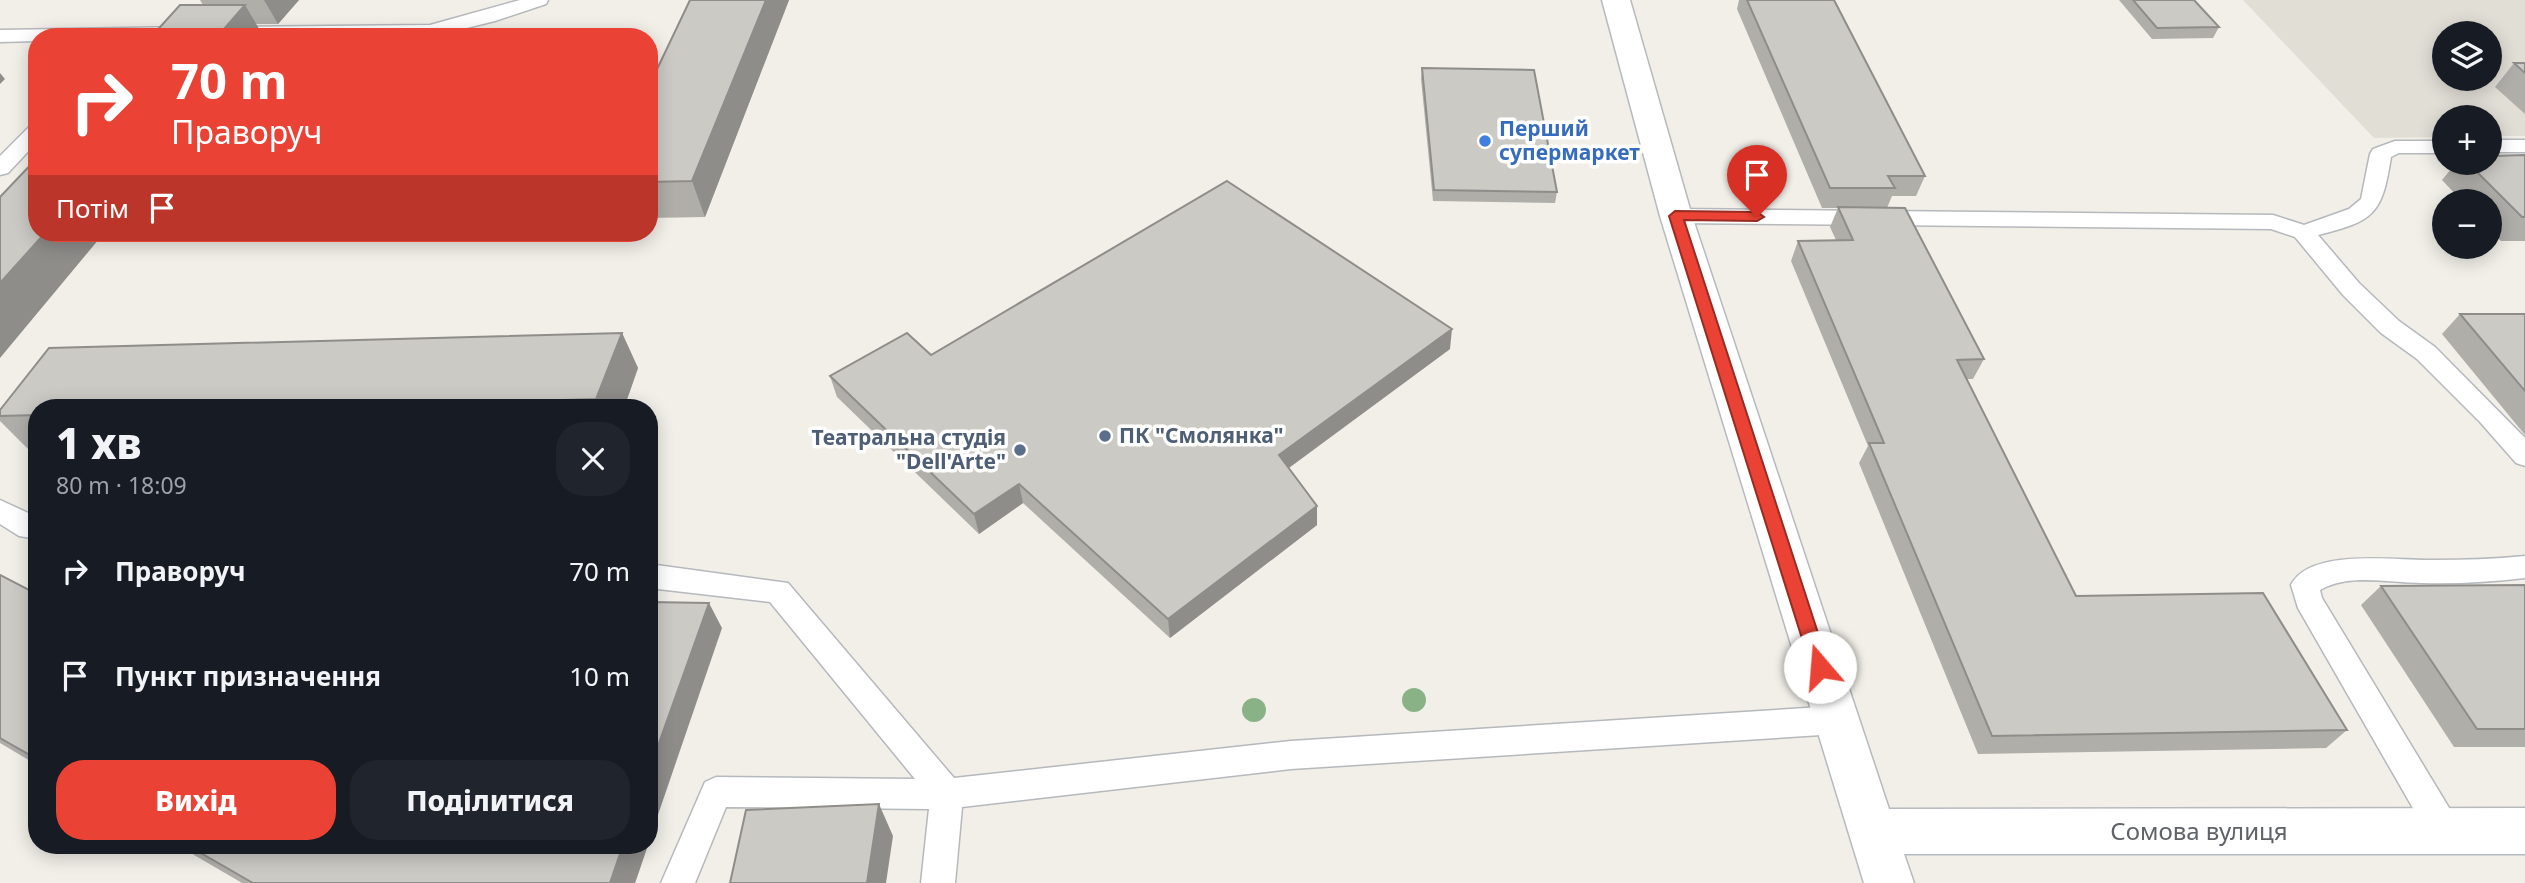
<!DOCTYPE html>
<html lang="uk">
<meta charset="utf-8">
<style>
:root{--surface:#171b24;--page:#20242c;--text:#f1f3f6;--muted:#9ea1a6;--accent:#ea4335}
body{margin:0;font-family:"Noto Sans",sans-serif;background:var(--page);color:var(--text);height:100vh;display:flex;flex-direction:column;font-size:26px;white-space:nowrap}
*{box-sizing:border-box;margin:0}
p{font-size:23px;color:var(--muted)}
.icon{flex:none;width:38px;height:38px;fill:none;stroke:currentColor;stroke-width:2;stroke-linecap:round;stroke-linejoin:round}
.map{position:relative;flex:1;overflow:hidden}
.details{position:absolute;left:28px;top:399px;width:630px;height:455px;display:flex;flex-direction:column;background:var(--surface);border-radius:28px;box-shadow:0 4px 18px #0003}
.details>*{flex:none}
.banner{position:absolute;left:28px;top:28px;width:630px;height:214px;border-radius:28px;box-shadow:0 4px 18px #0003;background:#ea4335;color:#fff;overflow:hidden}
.fabs{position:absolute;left:2432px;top:21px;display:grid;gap:14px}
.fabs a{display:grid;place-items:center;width:70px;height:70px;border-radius:50%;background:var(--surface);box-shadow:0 4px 18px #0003;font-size:35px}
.pin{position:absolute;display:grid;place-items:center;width:60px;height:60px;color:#fff;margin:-72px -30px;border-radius:50% 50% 50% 0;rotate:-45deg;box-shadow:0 0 7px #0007}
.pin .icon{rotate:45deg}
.me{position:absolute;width:77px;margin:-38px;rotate:342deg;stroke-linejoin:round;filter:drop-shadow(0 0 5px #0008)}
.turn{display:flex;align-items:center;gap:24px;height:147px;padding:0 28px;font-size:32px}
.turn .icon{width:91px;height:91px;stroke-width:2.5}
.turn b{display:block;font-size:49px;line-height:60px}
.then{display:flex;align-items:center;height:66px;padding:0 28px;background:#0003;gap:14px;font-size:26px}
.round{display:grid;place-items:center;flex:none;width:74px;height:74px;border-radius:28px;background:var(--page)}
.overview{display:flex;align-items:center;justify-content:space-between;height:119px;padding:0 28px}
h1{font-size:42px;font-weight:800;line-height:52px}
.action{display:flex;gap:14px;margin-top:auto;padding:14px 28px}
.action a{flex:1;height:80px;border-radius:28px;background:var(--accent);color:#fff;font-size:28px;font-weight:800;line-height:80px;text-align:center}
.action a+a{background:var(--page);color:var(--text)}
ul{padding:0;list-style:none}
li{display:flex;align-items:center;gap:21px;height:105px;padding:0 28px}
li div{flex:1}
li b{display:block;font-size:26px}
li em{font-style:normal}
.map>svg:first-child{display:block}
.education{fill:#e1ded6;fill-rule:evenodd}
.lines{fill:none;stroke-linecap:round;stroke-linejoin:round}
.lane-casing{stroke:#b5b8bc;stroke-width:3}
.secondary-casing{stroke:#b6babf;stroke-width:3}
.lane{fill:#fff;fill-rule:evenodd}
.secondary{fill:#fff;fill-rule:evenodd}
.tree{fill:#89b387}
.wall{fill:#afaea9}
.shaded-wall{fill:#8f8d8a}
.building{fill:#cccac5;stroke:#8f8d8a;stroke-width:2}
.route{fill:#ea4335;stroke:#982c22;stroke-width:2}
.shop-dot{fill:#3f7fe0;stroke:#fff;stroke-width:2.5}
.service-dot{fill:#5c6f8a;stroke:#fff;stroke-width:2.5}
.labels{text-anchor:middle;stroke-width:7;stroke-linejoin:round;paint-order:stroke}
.shop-label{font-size:21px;font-weight:bold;fill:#366cbe;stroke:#fff;text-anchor:start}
.service-label{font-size:21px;font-weight:bold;fill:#4e5e75;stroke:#fff;text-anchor:start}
.near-street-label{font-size:24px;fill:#5f6368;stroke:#fff}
</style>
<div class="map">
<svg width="2525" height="883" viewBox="0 0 2525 883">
<rect width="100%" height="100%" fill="#f1efe8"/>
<!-- education -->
<path class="education" d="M2243,0H2525V136H2490V117H2445V137L2374,138ZM2445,33H2490V79H2445Z"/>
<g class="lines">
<!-- lane casing -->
<g class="lane-casing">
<g id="lane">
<polygon points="520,0 548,0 546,4 495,21 430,37 220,37 217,33 227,27 430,25"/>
<polygon points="188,27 195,29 198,33 195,37 37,37 37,41 0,42 0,30"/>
<polygon points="37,124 37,142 8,173 0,175 0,156 30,126"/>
<rect x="2490" y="140" width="35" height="12"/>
<path d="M2395,141H2445V153H2399L2391,157C2382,215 2374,221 2318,235L2359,283L2399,321L2435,347L2525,438V466L2516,463L2480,422L2417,359L2381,333L2343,295L2295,237L2271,229L1676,223L1668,221L1665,216L1668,211L1676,209L2273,215L2304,225L2349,209L2361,199L2370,154L2373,149Z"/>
<polygon points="0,500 37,517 37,539 19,536 0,524"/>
<path d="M2525,556V578C2491,582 2456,584 2422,583C2389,583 2350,573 2320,590L2322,598L2457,821L2461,832L2457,843L2445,847L2433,843L2298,608L2291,585C2310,547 2398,561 2433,560C2464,560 2495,559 2525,556Z"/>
<polygon points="649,564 788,583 954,778 1291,741 1837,706 1848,710 1853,720 1848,730 1837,734 1291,769 962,807 955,883 921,883 929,809 726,807 695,883 661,883 705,782 716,777 915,779 770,602 649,588"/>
</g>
</g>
<!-- secondary casing -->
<g class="secondary-casing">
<polygon id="secondary" points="1602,0 1630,0 1692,216 1889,809 2525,808 2525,854 1904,854 1914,883 1864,883 1660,216"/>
</g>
<!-- lane -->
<use href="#lane" class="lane"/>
<!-- secondary -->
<use href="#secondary" class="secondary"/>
</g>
<!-- trees -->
<g class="tree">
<circle cx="1414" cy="700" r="12"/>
<circle cx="1254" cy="710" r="12"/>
</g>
<!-- wall -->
<g class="wall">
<polygon points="200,0 299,0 278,24 256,24 203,5"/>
<polygon points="690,0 789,0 705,217 649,218 649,86"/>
<polygon points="1739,0 1834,0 1925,176 1916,196 1892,196 1887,208 1984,359 1973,379 1967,379 2076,596 2347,730 2326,748 1978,754 1859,463 1868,446 1791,261 1798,241 1836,240 1830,227 1838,208 1822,208 1737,9"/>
<polygon points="2119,0 2194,0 2219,27 2213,38 2152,39"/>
<polygon points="2514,63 2525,63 2525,114 2495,87"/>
<polygon points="1422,68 1557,192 1555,203 1433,201 1421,79"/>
<polygon points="2525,155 2525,241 2501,241 2490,230 2490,201 2462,201 2442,180 2456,163 2490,163"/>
<polygon points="2460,314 2525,314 2525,435 2442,334"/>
<polygon points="622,333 638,368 624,408 37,408 37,452 31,452 0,421 0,410"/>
<polygon points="1450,349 1289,468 1317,525 1170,638 1023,503 979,534 837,397 830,376 931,355"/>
<polygon points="0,575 37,594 37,765 0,743"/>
<polygon points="2525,585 2525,747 2454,747 2361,605 2381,586"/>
<polygon points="177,845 648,845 635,883 242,883"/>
</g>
<!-- shaded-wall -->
<g class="shaded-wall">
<polygon points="264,0 299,0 278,24"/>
<polygon points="766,0 789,0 705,217 692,181"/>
<polygon points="245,5 264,37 217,37"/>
<polygon points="0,73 5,79 0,84"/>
<polygon points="45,233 104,233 0,358 0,283"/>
<polygon points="1452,329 1450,349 1279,475 1279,455"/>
<polygon points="622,333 638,368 624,408 601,408 596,399"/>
<polygon points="1019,484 1023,503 979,534 974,514"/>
<polygon points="1317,506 1317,525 1170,638 1168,619"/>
<polygon points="709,603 722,628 649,841 649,771"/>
<polygon points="879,804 893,836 886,883 867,883"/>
<polygon points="623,845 648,845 635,883 610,883"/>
</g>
<!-- building -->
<g class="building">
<polygon points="690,0 766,0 692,181 649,182 649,86"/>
<polygon points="1747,0 1834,0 1925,176 1888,176 1895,188 1830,188"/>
<polygon points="2133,0 2194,0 2219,27 2157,28"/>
<polygon points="180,5 245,5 217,37 151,37"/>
<polygon points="2514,63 2525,63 2525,73"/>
<polygon points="1422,68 1534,70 1557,192 1434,190"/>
<polygon points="2525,155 2525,217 2522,217 2468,163 2490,163 2490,156"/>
<polygon points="37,158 37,233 45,233 0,283 0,197"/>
<polygon points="1227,181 1452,329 1279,455 1317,506 1168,619 1019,484 974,514 830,376 907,333 931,355"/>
<polygon points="1838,207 1905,208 1984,359 1957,360 2076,596 2263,593 2347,730 1992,736 1869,443 1884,443 1798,241 1853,240"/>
<polygon points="2460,314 2525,314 2525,391"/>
<polygon points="622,333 596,399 301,408 37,408 37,415 0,416 0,410 49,348"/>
<polygon points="0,575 37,594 37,759 0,738"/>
<polygon points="2525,585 2525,729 2477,729 2381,586"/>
<polygon points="649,602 709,603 649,771"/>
<polygon points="879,804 867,883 730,883 746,810"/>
<polygon points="187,845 623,845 610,883 253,883"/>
</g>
<!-- route -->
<polygon class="route" points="1675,211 1757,212 1764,217 1757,221 1684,220 1829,667 1827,672 1820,675 1814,672 1811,667 1669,216"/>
<!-- markers -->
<circle class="shop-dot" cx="1485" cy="141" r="7"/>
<g class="service-dot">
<circle cx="1105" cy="436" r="7"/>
<circle cx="1020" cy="450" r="7"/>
</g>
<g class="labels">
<!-- shop labels -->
<g class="shop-label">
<text x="1499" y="136">Перший<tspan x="1499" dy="24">супермаркет</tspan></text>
</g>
<!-- service labels -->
<g class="service-label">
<text x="1119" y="443">ПК "Смолянка"</text>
<text x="1006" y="445" text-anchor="end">Театральна студiя<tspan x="1006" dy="24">"Dell'Arte"</tspan></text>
</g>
<!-- near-street labels -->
<g class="near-street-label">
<text x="2199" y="840">Сомова вулиця</text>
</g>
</g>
</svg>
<div class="fabs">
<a><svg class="icon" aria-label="layers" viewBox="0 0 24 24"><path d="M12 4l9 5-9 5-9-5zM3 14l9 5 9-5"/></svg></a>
<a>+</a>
<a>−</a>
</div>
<div class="pin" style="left:1757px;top:217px;background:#d93025"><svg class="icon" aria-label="arrive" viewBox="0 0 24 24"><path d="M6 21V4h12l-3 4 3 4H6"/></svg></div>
<svg class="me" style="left:1820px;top:667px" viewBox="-20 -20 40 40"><circle r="19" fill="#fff"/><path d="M0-13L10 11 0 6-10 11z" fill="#ea4335"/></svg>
<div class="banner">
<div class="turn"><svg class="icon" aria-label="right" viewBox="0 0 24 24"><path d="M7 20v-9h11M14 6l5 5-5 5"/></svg><div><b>70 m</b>Праворуч</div></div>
<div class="then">Потім<svg class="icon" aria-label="arrive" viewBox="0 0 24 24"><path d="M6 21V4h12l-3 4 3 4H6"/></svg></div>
</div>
<section class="details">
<div class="overview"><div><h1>1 хв</h1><p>80 m · 18:09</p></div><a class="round"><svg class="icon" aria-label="close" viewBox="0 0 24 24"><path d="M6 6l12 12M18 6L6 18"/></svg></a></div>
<ul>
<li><svg class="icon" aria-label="right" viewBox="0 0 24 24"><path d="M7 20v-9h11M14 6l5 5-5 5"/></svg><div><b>Праворуч</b></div><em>70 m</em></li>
<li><svg class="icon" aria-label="arrive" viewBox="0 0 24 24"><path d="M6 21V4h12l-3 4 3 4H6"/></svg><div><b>Пункт призначення</b></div><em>10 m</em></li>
</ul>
<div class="action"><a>Вихід</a><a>Поділитися</a></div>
</section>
</div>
